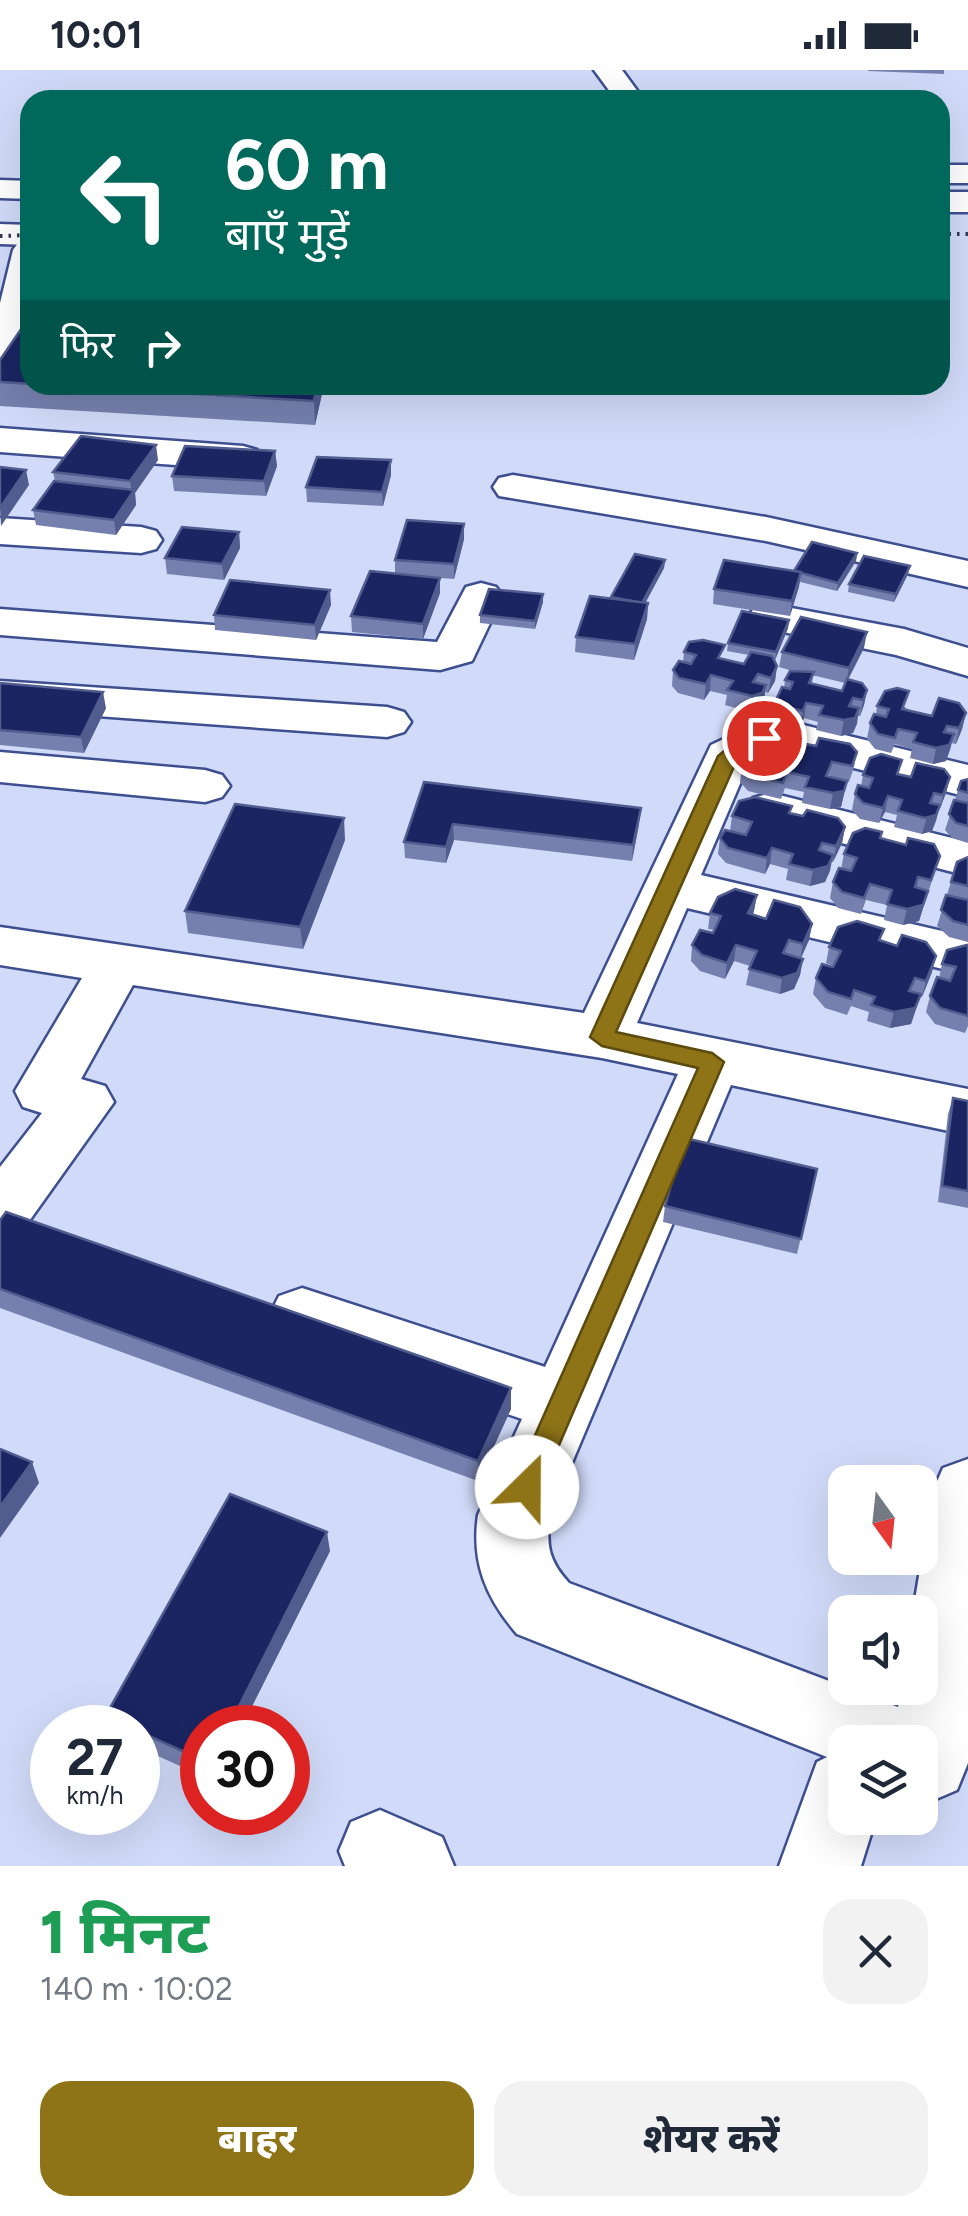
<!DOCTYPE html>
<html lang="hi">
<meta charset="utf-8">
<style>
:root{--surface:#fff;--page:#f2f2f3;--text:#1f2937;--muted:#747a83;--accent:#8e7317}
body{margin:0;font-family:Figtree,"Noto Sans Devanagari",sans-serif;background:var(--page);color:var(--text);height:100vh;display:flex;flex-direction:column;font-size:38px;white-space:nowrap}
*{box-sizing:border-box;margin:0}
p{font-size:32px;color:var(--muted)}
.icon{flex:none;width:55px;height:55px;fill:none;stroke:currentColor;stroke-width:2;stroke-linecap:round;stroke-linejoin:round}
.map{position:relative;height:1796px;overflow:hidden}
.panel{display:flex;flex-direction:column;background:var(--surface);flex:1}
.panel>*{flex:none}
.guide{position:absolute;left:20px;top:20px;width:930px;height:305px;border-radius:30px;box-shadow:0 10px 40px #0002;background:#00695c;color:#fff;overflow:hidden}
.needle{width:65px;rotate:165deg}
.tools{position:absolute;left:828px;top:1395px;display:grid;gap:20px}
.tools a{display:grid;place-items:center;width:110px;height:110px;border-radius:20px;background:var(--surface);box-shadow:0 10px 40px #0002;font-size:50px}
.speed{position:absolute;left:30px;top:1635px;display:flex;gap:20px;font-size:50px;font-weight:700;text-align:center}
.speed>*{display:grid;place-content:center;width:130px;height:130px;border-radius:50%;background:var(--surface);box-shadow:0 10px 40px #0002;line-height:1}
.speed small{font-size:25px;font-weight:400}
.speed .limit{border:15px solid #d22;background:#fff;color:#111}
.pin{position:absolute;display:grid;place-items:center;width:85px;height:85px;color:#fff;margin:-42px;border:5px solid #fff;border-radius:50%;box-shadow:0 2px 10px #0007}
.me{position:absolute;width:110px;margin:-55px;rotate:23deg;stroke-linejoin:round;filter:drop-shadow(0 0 8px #0008)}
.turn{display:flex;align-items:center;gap:35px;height:210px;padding:0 40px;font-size:45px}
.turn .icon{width:130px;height:130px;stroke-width:2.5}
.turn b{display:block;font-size:70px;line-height:85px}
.then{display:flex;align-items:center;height:95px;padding:0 40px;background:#0003;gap:20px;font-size:38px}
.round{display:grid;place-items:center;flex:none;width:105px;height:105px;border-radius:30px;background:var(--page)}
.head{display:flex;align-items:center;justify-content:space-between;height:170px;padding:0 40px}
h1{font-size:60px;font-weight:800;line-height:75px;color:#1e9e55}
.cta{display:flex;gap:20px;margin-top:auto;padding:20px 40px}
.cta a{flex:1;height:115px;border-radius:30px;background:var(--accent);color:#fff;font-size:40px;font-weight:800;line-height:115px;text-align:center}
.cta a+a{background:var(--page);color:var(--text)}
.status{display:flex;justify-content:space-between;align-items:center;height:70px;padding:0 50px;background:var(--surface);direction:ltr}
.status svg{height:28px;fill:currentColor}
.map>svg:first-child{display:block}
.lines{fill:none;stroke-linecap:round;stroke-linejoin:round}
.minor-casing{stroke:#3e4f90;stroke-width:5}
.highway-casing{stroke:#3e4f90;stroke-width:5}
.minor{fill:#fff;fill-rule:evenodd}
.highway{fill:#fff;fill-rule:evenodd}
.rail{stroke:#333955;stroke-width:4;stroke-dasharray:2.5 6;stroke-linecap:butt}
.wall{fill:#7680ae;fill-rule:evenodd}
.shaded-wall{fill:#515c8f}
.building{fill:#1a2562;stroke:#515c8f;stroke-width:2.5}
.route{fill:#8e7317;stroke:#5c4b0f;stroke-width:2.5}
</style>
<div class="status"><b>10:01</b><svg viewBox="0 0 49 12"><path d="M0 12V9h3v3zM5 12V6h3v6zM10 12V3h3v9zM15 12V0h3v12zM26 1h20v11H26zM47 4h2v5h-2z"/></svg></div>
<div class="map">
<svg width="968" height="1796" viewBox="0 0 968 1796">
<rect width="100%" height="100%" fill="#d1dbf9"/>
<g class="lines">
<!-- minor casing -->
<g class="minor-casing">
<g id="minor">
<polygon points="594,0 622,0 644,30 616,30"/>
<rect x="940" y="95" width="28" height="18"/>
<polygon points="30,170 30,255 13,299 0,302 0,233 13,180 18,173"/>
<polygon points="0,358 243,376 257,380 263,388 257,396 243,400 0,382"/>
<polygon points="513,405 766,447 968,491 968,517 766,471 499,426 493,417 499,408"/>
<polygon points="0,448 141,457 156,461 162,470 156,479 141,483 0,474"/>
<polygon points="481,513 496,517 503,526 472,591 440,600 0,565 0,539 437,572 466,517"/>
<polygon points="770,534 904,559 968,578 968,606 896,585 754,556 748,547 754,538"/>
<polygon points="0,611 387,637 404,642 411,652 404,662 387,667 0,639"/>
<path d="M791,652L968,695V727L791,682H773L748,695L701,805L968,867V905L687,838L637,953L968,1019V1065L731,1015L550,1445C546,1475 548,1490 569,1513L898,1637L901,1618H920V1542H913L933,1421L943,1398L968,1389V1693L957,1720L929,1732L920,1728V1672H845V1748H876L861,1796H779L817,1692L827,1687L517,1564C486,1528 471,1492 478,1445L522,1349L279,1266L269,1246L279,1226L302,1218L545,1297L678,1004L602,988L133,915L81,1009L105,1016L114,1032L22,1161L0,1168V1097L42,1043L23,1037L15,1021L82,908L0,895V857L584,943L711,675L747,658Z"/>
<polygon points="0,682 205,700 222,705 230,716 222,727 205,732 0,712"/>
<polygon points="771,723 968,772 968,806 753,750 746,739 753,728"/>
<polygon points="380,1740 442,1767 454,1796 345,1796 339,1781 351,1752"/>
</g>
</g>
<!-- highway casing -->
<g class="highway-casing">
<g id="highway">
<polygon points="0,110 30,111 30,129 0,128"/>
<rect x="940" y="122" width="28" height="20"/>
<polygon points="0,154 30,155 30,175 0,174"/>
</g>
</g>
<!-- minor -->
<use href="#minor" class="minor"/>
<!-- highway -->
<use href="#highway" class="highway"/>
<!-- rail -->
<g class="rail">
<polyline points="940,164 968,164"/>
<polyline points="0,166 30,165"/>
</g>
</g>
<!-- wall -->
<g class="wall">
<polygon points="868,0 944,0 944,4 868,1"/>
<polygon points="30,246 30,315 324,315 315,355 0,336 0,290"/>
<polygon points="275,381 277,396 266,426 174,421 172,406"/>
<polygon points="158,390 135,423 136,435 116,465 36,455 33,440 55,411 53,402"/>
<polygon points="391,405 383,436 307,432 306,417"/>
<polygon points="464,454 464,469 454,509 440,508 440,523 423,569 352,562 351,546 395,503 395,490"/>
<polygon points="239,462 240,478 224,510 167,504 165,488"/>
<polygon points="857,483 856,491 837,521 800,512 790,546 713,534 714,519 794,501"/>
<polygon points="665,490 664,498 645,533 648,533 647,549 634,590 575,582 576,567 611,527"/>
<polygon points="908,504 894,532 848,522 849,514"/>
<polygon points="543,524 543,532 535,559 480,553 480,545"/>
<polygon points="331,535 316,570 215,560 214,545"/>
<polygon points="789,550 788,558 775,590 777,596 775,611 768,623 765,622 764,631 760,639 750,642 725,635 727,625 710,621 704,630 678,623 672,616 673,600 683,592 684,582 744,594 749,585 727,581 728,573"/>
<path d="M864,578L848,610L867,620L864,635L860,646H858L853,663L841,666L816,660L818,652L804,648L800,657L780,652L774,646L776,630L784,618L785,610L796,602L779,597L782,582ZM813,606H816L845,613L842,621L812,614Z"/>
<polygon points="0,613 106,638 84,683 0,675"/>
<polygon points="877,636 906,637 905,640 932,646 966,643 962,659 956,674 951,673 946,691 933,694 910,688 912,679 895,674 891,683 875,679 867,669 870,653 876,644"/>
<polygon points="799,663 798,673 857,682 854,697 849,712 847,711 841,737 830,739 802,733 804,722 785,718 781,729 748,721 740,712 742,696 753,684 755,672"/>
<polygon points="899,704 911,707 950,707 946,723 938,741 932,761 922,764 894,757 897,745 885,742 879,753 860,749 852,740 855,724 861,716 863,705"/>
<polygon points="968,709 968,773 952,768 945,760 961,711"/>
<polygon points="424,712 639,754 632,791 454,770 446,793 405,788 404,772"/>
<polygon points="791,744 845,757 842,773 833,792 831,792 825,812 810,816 786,810 788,799 770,794 765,804 726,793 718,784 720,768 730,761 732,746"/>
<polygon points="881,768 940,786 919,851 903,855 884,850 887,835 866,830 861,844 838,838 830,828 833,812 841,799 844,784"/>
<polygon points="345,770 303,879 188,863 185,841"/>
<polygon points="968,787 968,872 949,867 937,856 951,812"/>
<polygon points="757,825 753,845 766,849 812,854 809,870 801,888 803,889 800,905 794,919 780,924 746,915 750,896 734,891 725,909 700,901 691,891 692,875 713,863 714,860 708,859 710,843"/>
<polygon points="881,871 932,902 922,927 920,927 911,954 890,958 867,951 869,942 851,936 847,945 825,938 813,924 816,908 834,896 826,893 829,877"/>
<polygon points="968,876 968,956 965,963 935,954 926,942 930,926 939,908 942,894"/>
<polygon points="953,1028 968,1031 968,1138 938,1132 948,1044"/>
<polygon points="817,1099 797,1184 663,1152 665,1136"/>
<polygon points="0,1150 511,1339 478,1411 0,1238"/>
<polygon points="330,1481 241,1658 202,1658 202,1706 138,1677 138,1658 108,1658 105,1647"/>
</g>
<!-- shaded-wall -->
<g class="shaded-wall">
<polygon points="317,315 324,315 315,355 314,331"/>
<polygon points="156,375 158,390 135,423 136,435 116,465 114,450 132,424 130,411"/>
<polygon points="275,381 277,396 266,426 264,411"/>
<polygon points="391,390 391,405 383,436 382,422"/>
<polygon points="26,400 29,415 1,456 0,438"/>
<polygon points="464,454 464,469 454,509 454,494"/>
<polygon points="239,462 240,478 224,510 222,494"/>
<polygon points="857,483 856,491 837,521 838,513"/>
<polygon points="665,490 664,498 641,541 642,533"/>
<polygon points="910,496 908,504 894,532 896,524"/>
<polygon points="801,502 799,517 790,546 792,531"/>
<polygon points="440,508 440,523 423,569 423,554"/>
<polygon points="330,520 331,535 316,570 315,555"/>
<polygon points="543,524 543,532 535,559 535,551"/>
<polygon points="648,533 647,549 634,590 635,574"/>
<polygon points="789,550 788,558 775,590 776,582"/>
<polygon points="867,562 864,578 846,613 849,598"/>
<polygon points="777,596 775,611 768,623 771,608"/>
<polygon points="711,605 710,621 704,630 706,614"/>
<polygon points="766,615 764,631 760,639 750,642 752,626"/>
<polygon points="867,620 864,635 860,646 863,630"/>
<polygon points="103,622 106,638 84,683 81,667"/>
<polygon points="853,628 850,644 859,638 857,654 853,663 841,666 844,650"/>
<polygon points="806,633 804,648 800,657 803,641"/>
<polygon points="966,643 962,659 956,674 959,658"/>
<polygon points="947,656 944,671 954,664 950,680 946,691 933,694 936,678"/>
<polygon points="950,707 946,723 939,741 943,725"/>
<polygon points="847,711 841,737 830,739 833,723"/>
<polygon points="934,723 930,738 940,735 936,751 932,761 922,764"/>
<polygon points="888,726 885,742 879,753 883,738"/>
<polygon points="641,738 639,754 632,791 633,775"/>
<polygon points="344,748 345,770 303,879 300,857"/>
<polygon points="453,754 454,770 446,793 446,777"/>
<polygon points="845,757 842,773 833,792 836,776"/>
<polygon points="772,778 770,794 765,804 767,788"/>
<polygon points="833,785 830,801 825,812 810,816 813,800"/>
<polygon points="928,821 919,851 903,855 907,839"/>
<polygon points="757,825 754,841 746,860 748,843"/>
<polygon points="812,854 809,870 800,890 803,874"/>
<polygon points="736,875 734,891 725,909 727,893"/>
<polygon points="936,886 932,902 922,927 926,911"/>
<polygon points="803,889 800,905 794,919 780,924 782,908"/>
<polygon points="921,924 911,954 890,958 894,942"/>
<polygon points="511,1318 511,1339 478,1411 478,1391"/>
<polygon points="32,1392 39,1413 0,1468 0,1437"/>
<polygon points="327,1462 330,1481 241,1658 228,1658"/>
</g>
<!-- building -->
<g class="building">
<polygon points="30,246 30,314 0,312 0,290"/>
<polygon points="44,315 317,315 314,331"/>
<polygon points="81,366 156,375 130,411 53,402"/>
<polygon points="185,376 275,381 264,411 172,406"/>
<polygon points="317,387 391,390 382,422 306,417"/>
<polygon points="0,397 26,400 0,438"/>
<polygon points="54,411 134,420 114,450 33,440"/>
<polygon points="407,450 464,454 454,494 395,490"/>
<polygon points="182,457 239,462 222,494 165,488"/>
<polygon points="812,472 857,483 838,513 794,501"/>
<polygon points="635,484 665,490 642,533 611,527"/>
<polygon points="864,486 910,496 896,524 849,514"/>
<polygon points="724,490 801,502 792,531 714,519"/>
<polygon points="370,501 440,508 423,554 351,546"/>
<polygon points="230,510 330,520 315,555 214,545"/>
<polygon points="489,519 543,524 535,551 480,545"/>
<polygon points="590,526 648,533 635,574 576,567"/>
<polygon points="742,541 789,550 776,582 728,573"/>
<polygon points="801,547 867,562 849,598 782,582"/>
<polygon points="703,570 725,575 718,588 744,594 751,582 772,586 777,596 771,608 758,604 753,612 766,615 762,623 752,626 727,620 733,611 711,605 706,614 679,608 673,600 679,591 691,594 696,585 684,582 689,572"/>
<polygon points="790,601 814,602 809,613 842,621 847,609 862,613 867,620 863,630 853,628 849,636 859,638 855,648 844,650 819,645 823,636 806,633 803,641 782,636 776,630 782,617 790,619 793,612 785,610"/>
<polygon points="0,613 103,622 81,667 0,660"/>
<polygon points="897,618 909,621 902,639 932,646 939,628 959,633 966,643 959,658 947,656 944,662 954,664 949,675 936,678 913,672 917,663 898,659 895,668 878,664 870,653 874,644 886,647 889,639 877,636 885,621"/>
<polygon points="770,657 799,663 796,672 816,676 819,668 850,674 857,682 852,696 832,692 826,706 847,711 844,721 833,723 805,717 809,707 787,702 783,713 750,705 742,696 747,683 766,687 771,675 755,672 760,661"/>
<polygon points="881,684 902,690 897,704 911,707 916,693 944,699 950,707 943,725 934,723 930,733 940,735 936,745 925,748 898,741 902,730 888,726 883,738 863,733 855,724 858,715 869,718 873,708 863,705 870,688"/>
<polygon points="968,709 968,723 958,720 961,711"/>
<polygon points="424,712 641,738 633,775 453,754 446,777 404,772"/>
<polygon points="755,727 792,736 789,743 803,746 807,740 838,748 845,757 836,776 822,773 819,780 833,785 828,796 813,800 789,794 793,784 772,778 767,788 728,778 720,768 725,760 746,765 752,752 732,746 739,731"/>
<polygon points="954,730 968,733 968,756 956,753 949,744"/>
<polygon points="235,734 344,748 300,857 185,841"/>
<polygon points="865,758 882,762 880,768 906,775 908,768 934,774 940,786 931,810 918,807 915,817 928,821 923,835 907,839 887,834 892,820 870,814 864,828 842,822 833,812 839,798 851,801 857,788 844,784 853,763"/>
<polygon points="968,787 968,816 951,812 957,792"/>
<polygon points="735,819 757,825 748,843 766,849 774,830 800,837 812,854 803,874 789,870 783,883 803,889 797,903 782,908 749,899 757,881 736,875 727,893 702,885 692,875 700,860 713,863 721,846 710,843 718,827"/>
<polygon points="946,825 968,830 968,855 953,851 941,840"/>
<polygon points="857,851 884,859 879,870 897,876 902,865 926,872 936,886 926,911 915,908 909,921 921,924 915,938 894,942 871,935 875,927 854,920 851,929 828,922 816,908 822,894 833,897 841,881 829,877 838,857"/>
<polygon points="967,875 968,876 968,946 940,938 930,926 937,907 950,911 956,897 942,894 947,880"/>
<polygon points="953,1028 968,1031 968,1121 942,1116"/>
<polygon points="685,1068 817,1099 801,1169 665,1136"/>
<polygon points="6,1142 511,1318 478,1391 0,1219 0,1150"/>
<polygon points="0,1379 32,1392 0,1437"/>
<polygon points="230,1424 327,1462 228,1658 202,1658 202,1690 138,1661 138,1658 129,1658 105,1647"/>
</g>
<!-- route -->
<polygon class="route" points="764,662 771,664 771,673 737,690 616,962 712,983 724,992 541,1417 537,1427 527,1431 516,1427 512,1417 698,998 602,976 590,967 718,686 736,671"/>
</svg>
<div class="tools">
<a><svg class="needle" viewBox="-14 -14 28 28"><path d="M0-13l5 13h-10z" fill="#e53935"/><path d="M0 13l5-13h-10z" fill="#747a83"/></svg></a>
<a><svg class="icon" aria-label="sound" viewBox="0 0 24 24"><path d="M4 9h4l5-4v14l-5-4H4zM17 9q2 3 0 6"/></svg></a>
<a><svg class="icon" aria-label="layers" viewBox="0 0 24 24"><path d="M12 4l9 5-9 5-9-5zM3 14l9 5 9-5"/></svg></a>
</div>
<div class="speed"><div>27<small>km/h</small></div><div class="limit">30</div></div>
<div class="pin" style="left:764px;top:668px;background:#d93025"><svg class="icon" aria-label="arrive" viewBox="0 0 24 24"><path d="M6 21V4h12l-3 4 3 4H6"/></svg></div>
<svg class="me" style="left:527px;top:1417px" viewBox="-20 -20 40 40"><circle r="19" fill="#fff"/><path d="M0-13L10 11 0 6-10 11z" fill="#8e7317"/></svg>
<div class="guide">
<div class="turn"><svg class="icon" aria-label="left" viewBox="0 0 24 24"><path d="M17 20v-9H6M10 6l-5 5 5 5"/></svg><div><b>60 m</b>बाएँ मुड़ें</div></div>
<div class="then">फिर<svg class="icon" aria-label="right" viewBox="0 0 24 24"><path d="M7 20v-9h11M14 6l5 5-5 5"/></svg></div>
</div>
</div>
<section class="panel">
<div class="head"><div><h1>1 मिनट</h1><p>140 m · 10:02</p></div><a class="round"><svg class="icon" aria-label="close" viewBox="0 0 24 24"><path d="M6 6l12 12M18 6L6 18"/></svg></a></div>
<div class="cta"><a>बाहर</a><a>शेयर करें</a></div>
</section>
